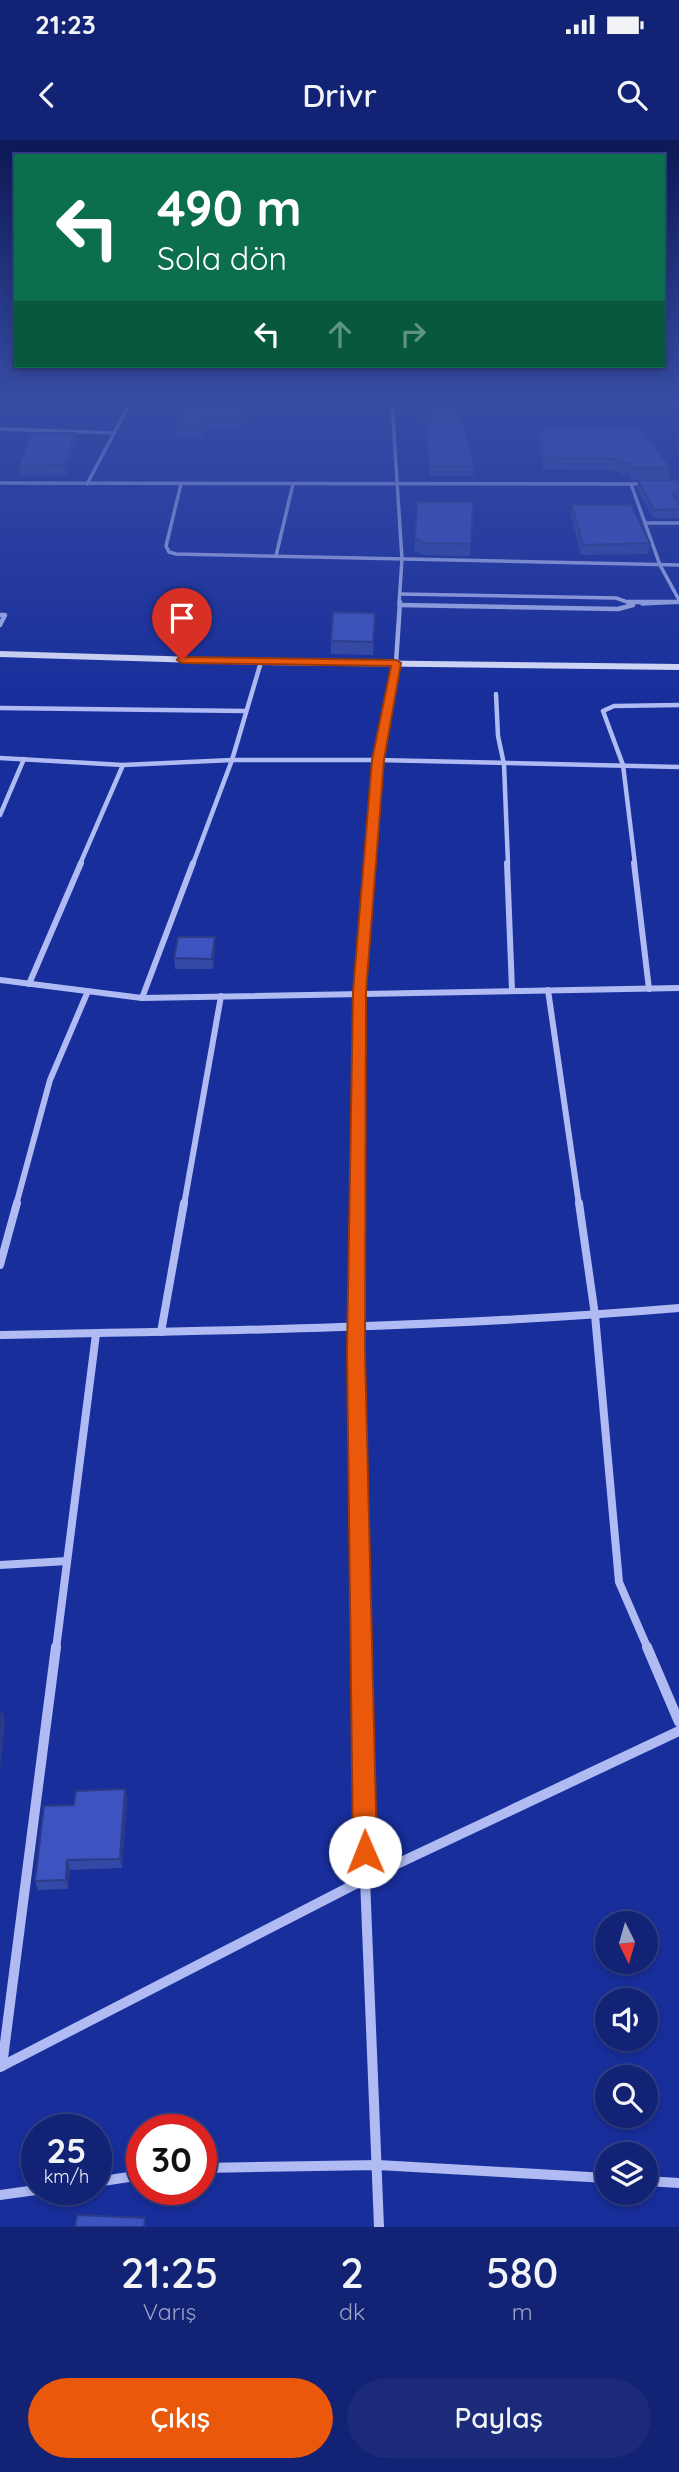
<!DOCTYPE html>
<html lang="tr">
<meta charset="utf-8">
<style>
:root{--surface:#122274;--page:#1b2a79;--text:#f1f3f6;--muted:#9ca4c5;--line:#313f86;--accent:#ea580c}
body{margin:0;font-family:Quicksand,sans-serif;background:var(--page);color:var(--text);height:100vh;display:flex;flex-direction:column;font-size:26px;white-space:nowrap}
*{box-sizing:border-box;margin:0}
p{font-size:23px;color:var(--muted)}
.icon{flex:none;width:38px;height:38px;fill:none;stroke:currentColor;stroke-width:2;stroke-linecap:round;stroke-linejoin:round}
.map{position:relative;height:2087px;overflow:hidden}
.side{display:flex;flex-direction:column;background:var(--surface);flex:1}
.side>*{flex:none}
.hud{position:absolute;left:14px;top:14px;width:651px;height:214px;border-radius:0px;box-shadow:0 4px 10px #0003,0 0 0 2px var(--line);background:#0b6e4f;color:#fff;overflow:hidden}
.needle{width:46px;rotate:175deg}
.tools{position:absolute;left:595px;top:1771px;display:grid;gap:14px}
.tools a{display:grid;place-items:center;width:63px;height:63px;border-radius:50%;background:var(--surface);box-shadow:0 4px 10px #0003,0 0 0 2px var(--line);font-size:35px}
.speed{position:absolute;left:21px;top:1974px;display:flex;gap:14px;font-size:35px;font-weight:700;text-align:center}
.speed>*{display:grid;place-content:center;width:91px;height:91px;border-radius:50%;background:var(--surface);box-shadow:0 4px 10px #0003,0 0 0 2px var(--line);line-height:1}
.speed small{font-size:18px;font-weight:400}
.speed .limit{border:10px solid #d22;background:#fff;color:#111}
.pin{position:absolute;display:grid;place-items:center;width:60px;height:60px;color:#fff;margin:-72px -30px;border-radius:50% 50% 50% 0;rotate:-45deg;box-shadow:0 0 7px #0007}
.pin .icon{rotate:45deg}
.me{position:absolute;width:77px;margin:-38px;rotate:359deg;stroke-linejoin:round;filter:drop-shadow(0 0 5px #0008)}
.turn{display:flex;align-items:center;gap:24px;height:147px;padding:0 28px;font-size:32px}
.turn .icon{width:91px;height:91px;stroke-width:2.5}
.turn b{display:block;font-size:49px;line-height:60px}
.lanes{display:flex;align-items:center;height:66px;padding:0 28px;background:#0003;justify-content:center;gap:35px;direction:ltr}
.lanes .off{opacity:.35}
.eta{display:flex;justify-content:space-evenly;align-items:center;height:119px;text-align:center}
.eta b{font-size:42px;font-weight:600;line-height:49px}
.button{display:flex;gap:14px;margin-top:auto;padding:14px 28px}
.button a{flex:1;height:80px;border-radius:42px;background:var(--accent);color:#fff;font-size:28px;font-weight:600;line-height:80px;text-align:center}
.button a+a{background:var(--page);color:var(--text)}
.status{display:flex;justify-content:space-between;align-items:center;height:49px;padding:0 35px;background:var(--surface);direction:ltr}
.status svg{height:19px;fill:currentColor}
header{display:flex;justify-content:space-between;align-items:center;height:91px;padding:0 28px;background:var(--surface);font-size:32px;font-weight:600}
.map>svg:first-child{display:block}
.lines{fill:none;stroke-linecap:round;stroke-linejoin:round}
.street-far4{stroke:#afbbf2;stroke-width:3.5}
.street-far3{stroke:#afbbf2;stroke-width:4.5}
.street-far2{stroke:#afbbf2;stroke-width:6}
.street-far1{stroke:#afbbf2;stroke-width:8}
.street{stroke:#afbbf2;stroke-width:10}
.secondary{fill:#dde2fc;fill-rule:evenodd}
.wall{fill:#3448a5}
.shaded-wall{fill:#2b3b86}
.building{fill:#3d54c0;stroke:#2b3b86;stroke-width:2}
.route{fill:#ea580c;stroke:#983908;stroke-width:2}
</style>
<div class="status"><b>21:23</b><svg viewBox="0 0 49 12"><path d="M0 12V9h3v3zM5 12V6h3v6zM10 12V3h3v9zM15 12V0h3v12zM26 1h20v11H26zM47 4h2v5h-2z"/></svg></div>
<header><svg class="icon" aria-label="back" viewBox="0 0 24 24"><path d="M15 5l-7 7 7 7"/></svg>Drivr<svg class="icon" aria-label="search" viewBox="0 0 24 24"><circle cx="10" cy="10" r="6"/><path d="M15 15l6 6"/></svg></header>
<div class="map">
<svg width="679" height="2087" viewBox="0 0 679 2087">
<rect width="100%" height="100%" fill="#182e9b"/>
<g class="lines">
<!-- street-far4 -->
<g class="street-far4">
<polyline points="392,263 402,419 399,464"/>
<polyline points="0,289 114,293"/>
<polyline points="0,343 647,344"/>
<polyline points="87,344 130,263"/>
<polyline points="181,344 166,406 169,412 176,414 679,425"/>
<polyline points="631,344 660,425 679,460"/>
<polyline points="645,383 679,383"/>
<polyline points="276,416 293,344"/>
<polyline points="400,454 616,458 633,464"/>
<polyline points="642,464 679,462"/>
</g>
<!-- street-far3 -->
<g class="street-far3">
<polyline points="628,462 679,462"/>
<polyline points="400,465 618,469 633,465"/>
<polyline points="0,475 5,475 0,485"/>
<polyline points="496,554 498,596 504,624 508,724"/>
<polyline points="0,568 246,571"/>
<polyline points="0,618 123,625 232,620 378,620 679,627"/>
<polyline points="0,675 24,619"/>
<polyline points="80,724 123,625"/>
<polyline points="193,724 232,620 261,522"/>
<polyline points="369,724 378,620 396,523 400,462"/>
<polyline points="635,724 623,625 603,571 614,566 679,565"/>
</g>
<!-- street-far2 -->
<g class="street-far2">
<polyline points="507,723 512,850"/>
<polyline points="634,723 649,849"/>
<polyline points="0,840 142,858 679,848"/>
<polyline points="29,844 81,723"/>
<polyline points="548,850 579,1065"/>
<polyline points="142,858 193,723"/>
<polyline points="16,1065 50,940 88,851"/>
<polyline points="184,1065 221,856"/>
<polyline points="357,1065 359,852 370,723"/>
</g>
<!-- street-far1 -->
<g class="street-far1">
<polyline points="357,1063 356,1211 361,1509"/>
<polyline points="579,1063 595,1175 619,1442 648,1509"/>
<polyline points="0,1125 17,1063"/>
<polyline points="161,1192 184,1063"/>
<path d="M0,1195C226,1191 454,1187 679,1168"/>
<polyline points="0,1425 67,1421"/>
<polyline points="56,1509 96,1194"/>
</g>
<!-- street -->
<g class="street">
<polyline points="361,1507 365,1739 379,2087"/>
<polyline points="647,1507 679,1582"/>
<polyline points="2,1926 56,1507"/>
<polyline points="0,1927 365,1739 679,1591"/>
<polyline points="201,2028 378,2025 607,2038"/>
<polyline points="646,2041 679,2043"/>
<polyline points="96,2042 142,2035"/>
<polyline points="0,2055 43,2049"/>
</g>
<!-- secondary -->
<polygon class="secondary" points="0,511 261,519 679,524 679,530 261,525 0,517"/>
</g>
<!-- wall -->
<g class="wall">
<polygon points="179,263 290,263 290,267 248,269 248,285 241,285 241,288 203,288 202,298 177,298 176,288"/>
<polygon points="421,263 458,263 474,326 473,336 430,336"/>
<polygon points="664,263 679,263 679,267 668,267"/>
<polygon points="538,290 670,328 669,340 632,340 629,334 621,334 619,331 543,329 538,301"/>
<polygon points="75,293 76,302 66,335 20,336 19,326"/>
<polygon points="638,340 679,345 679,378 653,378 637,348"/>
<polygon points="473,362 470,416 424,415 414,410 415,398"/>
<polygon points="572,365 650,403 648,414 581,415 571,375"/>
<polygon points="375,473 373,515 331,514 331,501"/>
<polygon points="215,797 215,808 213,829 175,829 174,818"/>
<polygon points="125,1649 127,1659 122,1728 70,1730 68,1749 38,1750 35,1741 74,1665"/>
</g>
<!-- shaded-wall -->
<g class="shaded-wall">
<polygon points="75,293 76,302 66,335 65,325"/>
<polygon points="215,797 215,808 213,829 212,819"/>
<polygon points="1,1568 5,1581 0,1630 0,1580"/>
<polygon points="125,1649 127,1659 122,1728 120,1719"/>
<polygon points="67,1720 70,1730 68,1749 66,1740"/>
</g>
<!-- building -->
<g class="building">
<polygon points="179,263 248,263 248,275 241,275 241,277 203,278 202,288 176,288"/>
<polygon points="423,263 458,263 474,326 430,326"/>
<polygon points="538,290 643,290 670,328 634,328 630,323 623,323 621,319 544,318"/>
<polygon points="32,293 75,293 65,325 19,326"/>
<polygon points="638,340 676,340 679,345 679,354 673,354 679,364 679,369 654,370"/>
<polygon points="417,362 473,362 471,404 424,403 415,398"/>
<polygon points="572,365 631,365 650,403 583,405"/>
<polygon points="333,472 375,473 373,502 331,501"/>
<polygon points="178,797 215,797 212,819 174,818"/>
<polygon points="125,1649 120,1719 67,1720 66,1740 35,1741 44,1666 74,1665 76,1651"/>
<polygon points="77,2075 145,2078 144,2087 75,2087"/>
</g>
<!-- sky -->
<linearGradient id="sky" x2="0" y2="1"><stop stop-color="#0d1955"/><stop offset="0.47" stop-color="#374ca4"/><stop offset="1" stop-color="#374ca4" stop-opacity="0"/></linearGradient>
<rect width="679" height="555" fill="url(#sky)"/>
<!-- route -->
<polygon class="route" points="179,517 396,520 401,523 384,620 366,852 365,1212 377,1712 373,1720 365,1723 357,1720 353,1712 347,1212 353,852 372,620 391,526 182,523 177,520"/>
</svg>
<div class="tools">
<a><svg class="needle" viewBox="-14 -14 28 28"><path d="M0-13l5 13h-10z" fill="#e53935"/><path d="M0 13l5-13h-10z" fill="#9ca4c5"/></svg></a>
<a><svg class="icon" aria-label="sound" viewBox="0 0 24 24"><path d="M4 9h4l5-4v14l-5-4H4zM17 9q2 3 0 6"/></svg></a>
<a><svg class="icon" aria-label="search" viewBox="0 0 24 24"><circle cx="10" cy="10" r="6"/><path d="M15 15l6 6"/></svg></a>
<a><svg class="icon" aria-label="layers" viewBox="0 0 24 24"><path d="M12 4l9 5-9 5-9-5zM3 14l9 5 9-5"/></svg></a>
</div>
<div class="speed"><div>25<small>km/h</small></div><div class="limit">30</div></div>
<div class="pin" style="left:182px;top:520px;background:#d93025"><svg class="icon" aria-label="arrive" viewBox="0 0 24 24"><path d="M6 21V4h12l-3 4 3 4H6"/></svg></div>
<svg class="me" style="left:365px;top:1712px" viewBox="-20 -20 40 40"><circle r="19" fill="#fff"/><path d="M0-13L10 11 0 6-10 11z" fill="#ea580c"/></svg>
<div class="hud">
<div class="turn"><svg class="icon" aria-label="left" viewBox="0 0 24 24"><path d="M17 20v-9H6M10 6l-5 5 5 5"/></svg><div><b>490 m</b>Sola dön</div></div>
<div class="lanes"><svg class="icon" aria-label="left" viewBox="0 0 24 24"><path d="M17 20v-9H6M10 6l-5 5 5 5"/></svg><svg class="icon off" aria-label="ahead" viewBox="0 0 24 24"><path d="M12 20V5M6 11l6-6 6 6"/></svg><svg class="icon off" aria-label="right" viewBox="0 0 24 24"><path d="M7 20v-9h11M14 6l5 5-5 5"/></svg></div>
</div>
</div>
<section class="side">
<div class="eta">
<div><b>21:25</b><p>Varış</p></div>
<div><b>2</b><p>dk</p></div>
<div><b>580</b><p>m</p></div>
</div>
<div class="button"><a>Çıkış</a><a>Paylaş</a></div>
</section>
